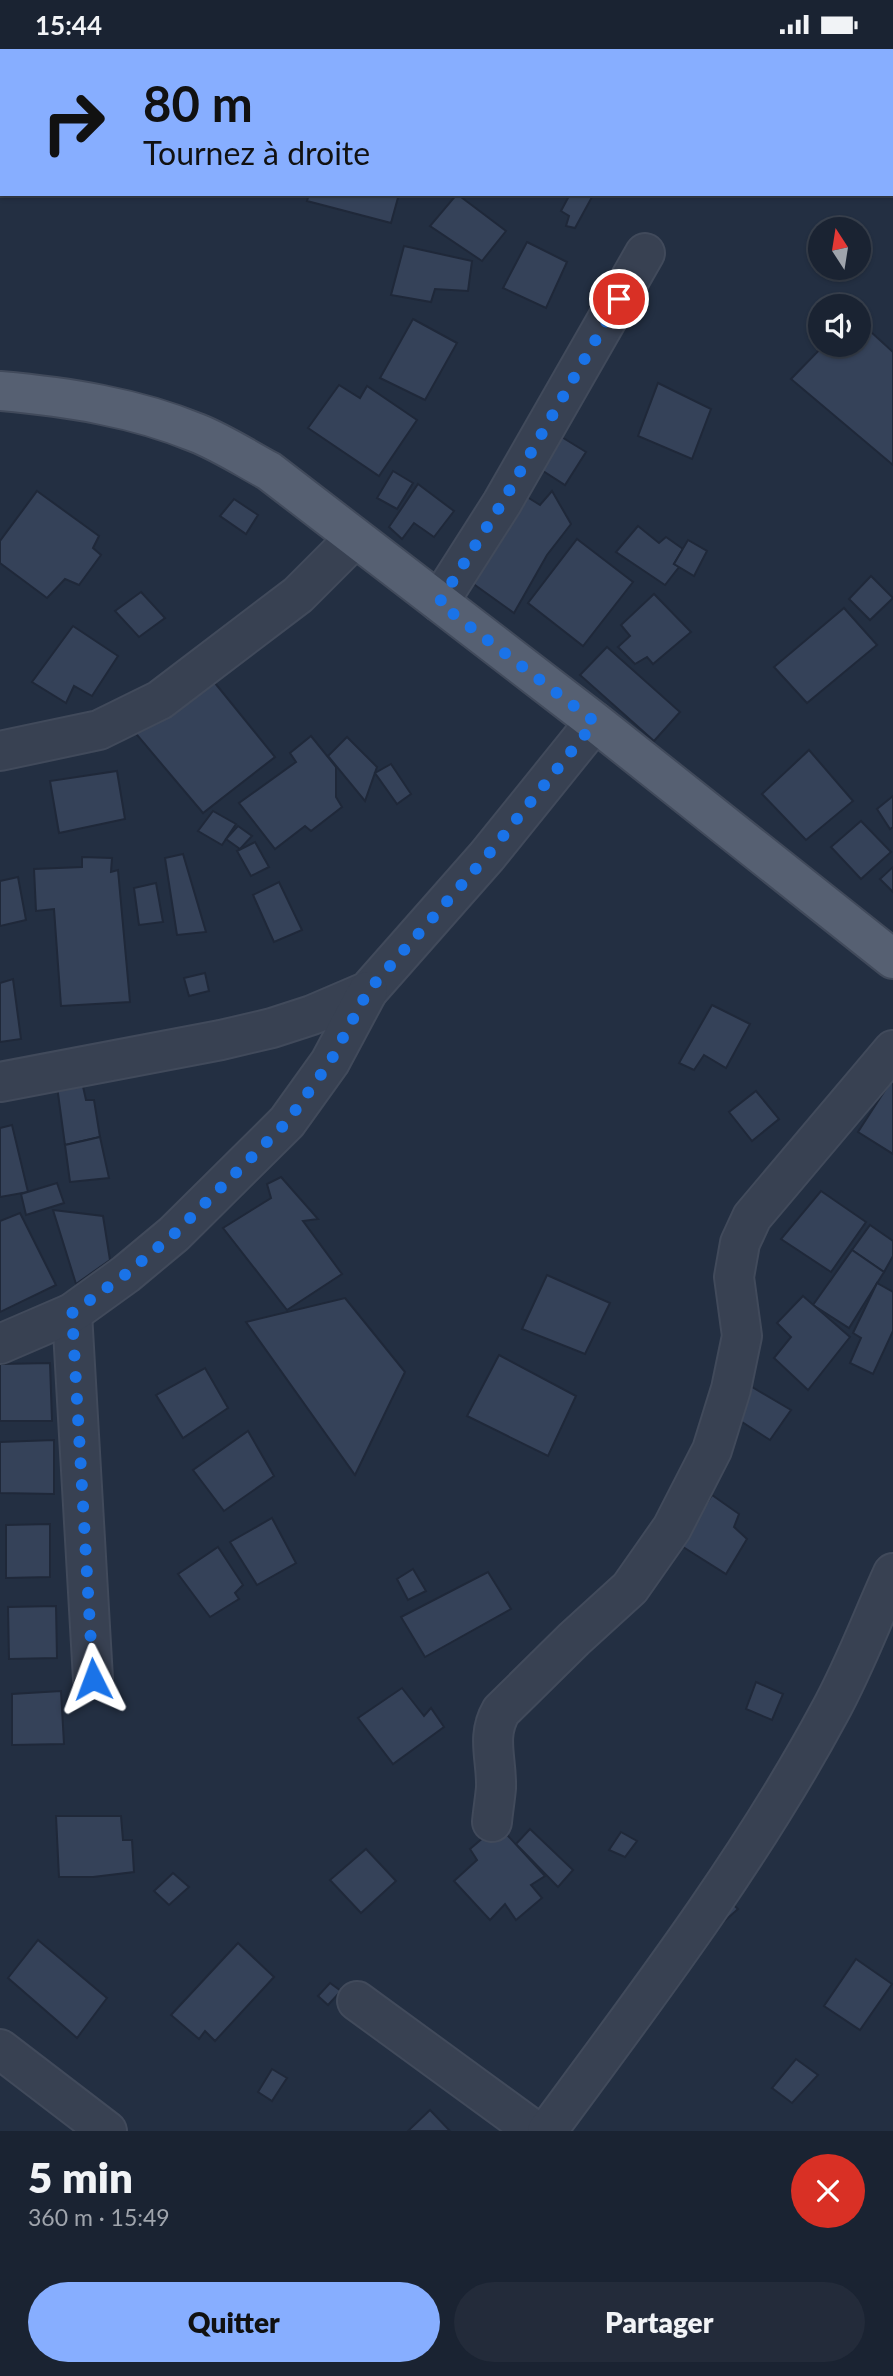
<!DOCTYPE html>
<html lang="fr">
<meta charset="utf-8">
<style>
:root{--surface:#1a2332;--page:#232b3a;--text:#f1f3f6;--muted:#9fa4ac;--line:#38404d;--accent:#87aeff}
body{margin:0;font-family:Lato,sans-serif;background:var(--page);color:var(--text);height:100vh;display:flex;flex-direction:column;font-size:26px;white-space:nowrap}
*{box-sizing:border-box;margin:0}
p{font-size:23px;color:var(--muted)}
.icon{flex:none;width:38px;height:38px;fill:none;stroke:currentColor;stroke-width:2;stroke-linecap:round;stroke-linejoin:round}
.map{position:relative;height:2082px;overflow:hidden}
.drawer{display:flex;flex-direction:column;background:var(--surface);flex:1}
.drawer>*{flex:none}
.guide{position:absolute;left:0px;top:0px;width:894px;height:147px;box-shadow:0 2px 5px #0004,0 0 0 2px var(--line);background:#87aeff;color:#111;overflow:hidden}
.needle{width:46px;rotate:348deg}
.controls{position:absolute;left:808px;top:168px;display:grid;gap:14px}
.controls a{display:grid;place-items:center;width:63px;height:63px;border-radius:50%;background:var(--surface);box-shadow:0 2px 5px #0004,0 0 0 2px var(--line);font-size:35px}
.pin{position:absolute;display:grid;place-items:center;width:60px;height:60px;color:#fff;margin:-30px;border:4px solid #fff;border-radius:50%;box-shadow:0 2px 7px #0007}
.me{position:absolute;width:77px;margin:-38px;rotate:357deg;stroke-linejoin:round;filter:drop-shadow(0 0 5px #0008)}
.turn{display:flex;align-items:center;gap:24px;height:147px;padding:0 28px;font-size:32px}
.turn .icon{width:91px;height:91px;stroke-width:2.5}
.turn b{display:block;font-size:49px;line-height:60px}
.round{display:grid;place-items:center;flex:none;width:74px;height:74px;border-radius:37px;background:var(--page)}
.overview{display:flex;align-items:center;justify-content:space-between;height:119px;padding:0 28px}
h1{font-size:42px;font-weight:800;line-height:52px}
.action{display:flex;gap:14px;margin-top:auto;padding:14px 28px}
.action a{flex:1;height:80px;border-radius:42px;background:var(--accent);color:#111;font-size:28px;font-weight:800;line-height:80px;text-align:center}
.action a+a{background:var(--page);color:var(--text)}
.status{display:flex;justify-content:space-between;align-items:center;height:49px;padding:0 35px;background:var(--surface);direction:ltr}
.status svg{height:19px;fill:currentColor}
.map>svg:first-child{display:block}
.building{fill:#354259;stroke:#1f2839;stroke-width:2}
.lines{fill:none;stroke-linecap:round;stroke-linejoin:round}
.minor-casing{stroke:#414a5b;stroke-width:42}
.major-casing{stroke:#414a5b;stroke-width:42}
.minor{stroke:#384152;stroke-width:38}
.major{stroke:#566072;stroke-width:38}
.route{stroke:#1a73e8;stroke-width:12;stroke-dasharray:0 21.6}
</style>
<div class="status"><b>15:44</b><svg viewBox="0 0 49 12"><path d="M0 12V9h3v3zM5 12V6h3v6zM10 12V3h3v9zM15 12V0h3v12zM26 1h20v11H26zM47 4h2v5h-2z"/></svg></div>
<div class="map">
<svg width="893" height="2082" viewBox="0 0 893 2082">
<rect width="100%" height="100%" fill="#232f42"/>
<!-- building -->
<g class="building">
<polygon points="617,0 704,0 616,2"/>
<polygon points="309,145 399,145 391,174 307,152"/>
<polygon points="457,145 506,182 482,212 430,177"/>
<polygon points="570,145 586,145 592,148 575,179 566,177 569,167 561,162"/>
<polygon points="527,193 567,213 546,259 503,239"/>
<polygon points="404,197 472,212 468,242 435,240 431,253 391,246"/>
<polygon points="413,270 457,294 425,351 380,329"/>
<polygon points="859,272 893,303 893,416 791,330 824,296 859,296"/>
<polygon points="658,334 711,360 692,410 638,387"/>
<polygon points="339,336 360,349 367,337 417,371 379,427 308,379"/>
<polygon points="560,387 586,403 565,436 540,420"/>
<polygon points="393,422 413,434 397,460 377,449"/>
<polygon points="418,435 454,462 434,488 414,474 402,490 389,478"/>
<polygon points="37,442 99,487 93,499 101,506 79,536 65,530 47,549 0,514 0,492"/>
<polygon points="552,442 571,475 547,506 514,564 468,531 524,446 540,456"/>
<polygon points="234,450 258,466 246,485 220,467"/>
<polygon points="638,477 659,494 666,488 683,500 674,515 679,518 665,536 616,503"/>
<polygon points="577,490 633,533 583,597 528,554"/>
<polygon points="688,491 707,502 694,527 674,515"/>
<polygon points="871,527 893,549 870,571 849,550"/>
<polygon points="141,543 165,569 139,588 115,562"/>
<polygon points="654,545 691,583 653,615 647,608 635,615 618,598 630,587 621,576"/>
<polygon points="844,559 877,596 807,654 774,618"/>
<polygon points="73,577 118,607 92,647 74,637 66,654 32,633"/>
<polygon points="607,598 680,663 654,692 580,626"/>
<polygon points="206,623 275,708 203,764 132,680"/>
<polygon points="311,687 336,718 336,748 342,758 311,782 305,777 275,800 239,754 296,713 290,704"/>
<polygon points="347,688 377,718 365,752 328,707"/>
<polygon points="809,701 853,752 806,791 762,745"/>
<polygon points="391,715 411,745 397,755 375,724"/>
<polygon points="117,722 125,770 59,784 50,732"/>
<polygon points="893,747 893,778 890,780 877,760"/>
<polygon points="213,762 236,775 222,796 198,782"/>
<polygon points="861,772 891,803 861,830 831,798"/>
<polygon points="238,777 252,787 240,800 226,790"/>
<polygon points="255,793 269,818 251,827 237,802"/>
<polygon points="183,805 206,883 177,886 165,809"/>
<polygon points="82,808 112,809 111,823 118,821 130,953 61,957 54,860 36,862 34,820 82,818"/>
<polygon points="893,818 893,843 880,830"/>
<polygon points="18,828 26,871 0,877 0,832"/>
<polygon points="279,833 302,881 274,893 253,846"/>
<polygon points="156,834 163,873 139,876 134,839"/>
<polygon points="205,924 209,942 189,947 184,929"/>
<polygon points="13,930 21,990 0,993 0,934"/>
<polygon points="712,956 750,975 726,1019 704,1006 694,1021 679,1014"/>
<polygon points="80,1024 86,1051 94,1051 100,1088 65,1096 56,1030"/>
<polygon points="893,1029 893,1105 858,1083"/>
<polygon points="756,1042 779,1070 752,1092 729,1063"/>
<polygon points="12,1076 28,1143 0,1148 0,1079"/>
<polygon points="100,1088 109,1129 70,1133 65,1096"/>
<polygon points="281,1128 318,1170 303,1172 342,1225 287,1261 223,1179 271,1149 267,1135"/>
<polygon points="57,1134 64,1154 26,1166 21,1145"/>
<polygon points="821,1142 866,1173 831,1223 781,1190"/>
<polygon points="53,1161 103,1167 110,1211 76,1235"/>
<polygon points="20,1164 56,1236 0,1263 0,1172"/>
<polygon points="870,1176 893,1192 893,1207 884,1223 852,1201"/>
<polygon points="852,1201 884,1223 849,1279 813,1256"/>
<polygon points="547,1226 610,1254 585,1305 522,1280"/>
<polygon points="877,1234 893,1243 893,1282 873,1325 850,1314 861,1289 853,1284"/>
<polygon points="803,1247 850,1288 808,1341 774,1309 791,1288 777,1274"/>
<polygon points="345,1249 405,1323 355,1426 246,1273"/>
<polygon points="499,1306 576,1347 548,1407 467,1367"/>
<polygon points="50,1314 52,1372 0,1372 0,1315"/>
<polygon points="205,1319 228,1359 183,1389 156,1346"/>
<polygon points="747,1335 791,1361 770,1391 728,1364"/>
<polygon points="248,1382 274,1427 224,1462 193,1421"/>
<polygon points="54,1391 54,1445 0,1444 0,1393"/>
<polygon points="712,1446 739,1465 734,1478 747,1490 726,1525 680,1496"/>
<polygon points="272,1469 296,1514 257,1536 230,1493"/>
<polygon points="50,1475 50,1528 6,1529 6,1476"/>
<polygon points="218,1498 243,1536 235,1544 239,1550 210,1568 178,1525"/>
<polygon points="413,1520 426,1542 408,1551 397,1530"/>
<polygon points="488,1523 511,1560 425,1608 401,1568"/>
<polygon points="56,1557 57,1609 9,1610 8,1558"/>
<polygon points="756,1633 783,1645 772,1671 746,1660"/>
<polygon points="402,1639 424,1667 431,1659 444,1678 393,1715 358,1669"/>
<polygon points="61,1642 64,1695 12,1696 12,1645"/>
<polygon points="56,1767 121,1767 123,1791 132,1791 134,1823 93,1828 59,1828"/>
<polygon points="498,1776 545,1827 531,1836 542,1849 516,1871 505,1855 490,1871 454,1832 477,1811 470,1800"/>
<polygon points="530,1780 573,1821 558,1838 516,1795"/>
<polygon points="621,1783 637,1792 625,1808 609,1801"/>
<polygon points="366,1800 396,1832 361,1864 330,1831"/>
<polygon points="173,1824 189,1838 169,1856 154,1842"/>
<polygon points="726,1849 738,1860 720,1876 709,1867"/>
<polygon points="38,1891 107,1949 77,1989 8,1929"/>
<polygon points="238,1894 274,1928 215,1992 205,1982 199,1990 171,1966"/>
<polygon points="856,1910 892,1935 860,1981 824,1957"/>
<polygon points="330,1934 341,1942 328,1956 318,1947"/>
<polygon points="796,2010 818,2026 792,2054 772,2039"/>
<polygon points="272,2020 287,2029 272,2052 258,2043"/>
<polygon points="430,2061 450,2082 408,2082"/>
</g>
<g class="lines">
<!-- minor casing -->
<g class="minor-casing">
<g id="minor">
<polyline points="439,553 502,454 645,204"/>
<polyline points="0,702 99,681 160,651 298,546 354,490"/>
<polyline points="0,1033 221,991 272,979 312,966 368,942 487,807 595,673"/>
<polyline points="72,1264 93,1630"/>
<polyline points="0,1295 72,1264 126,1225 174,1185 287,1073 330,1013 368,942"/>
<path d="M492,1773C493,1762 495,1750 496,1739C497,1710 486,1688 501,1662L574,1590L630,1539L672,1479L712,1401L731,1340L742,1287L734,1228L740,1194L752,1168L893,1001"/>
<polyline points="357,1952 535,2082"/>
<polyline points="0,2000 107,2082"/>
<path d="M547,2082C646,1948 750,1811 829,1664C854,1619 872,1570 893,1524"/>
</g>
</g>
<!-- major casing -->
<g class="major-casing">
<path id="major" d="M0,342C67,348 134,358 197,384C222,394 245,409 269,422L595,673L893,910"/>
</g>
<!-- minor -->
<use href="#minor" class="minor"/>
<!-- major -->
<use href="#major" class="major"/>
</g>
<g class="lines">
<!-- route -->
<polyline class="route" points="93,1630 72,1264 126,1225 174,1185 287,1073 330,1013 368,942 487,807 595,673 439,554 502,454 619,250"/>
</g>
</svg>
<div class="controls">
<a><svg class="needle" viewBox="-14 -14 28 28"><path d="M0-13l5 13h-10z" fill="#e53935"/><path d="M0 13l5-13h-10z" fill="#9fa4ac"/></svg></a>
<a><svg class="icon" aria-label="sound" viewBox="0 0 24 24"><path d="M4 9h4l5-4v14l-5-4H4zM17 9q2 3 0 6"/></svg></a>
</div>
<div class="pin" style="left:619px;top:250px;background:#d93025"><svg class="icon" aria-label="arrive" viewBox="0 0 24 24"><path d="M6 21V4h12l-3 4 3 4H6"/></svg></div>
<svg class="me" style="left:93px;top:1630px" viewBox="-20 -20 40 40"><path d="M0-17L14 15 0 8-14 15z" fill="#1a73e8" stroke="#fff" stroke-width="4"/></svg>
<div class="guide">
<div class="turn"><svg class="icon" aria-label="right" viewBox="0 0 24 24"><path d="M7 20v-9h11M14 6l5 5-5 5"/></svg><div><b>80 m</b>Tournez à droite</div></div>
</div>
</div>
<section class="drawer">
<div class="overview"><div><h1>5 min</h1><p>360 m · 15:49</p></div><a class="round" style="background:#d93025;color:#fff"><svg class="icon" aria-label="close" viewBox="0 0 24 24"><path d="M6 6l12 12M18 6L6 18"/></svg></a></div>
<div class="action"><a>Quitter</a><a>Partager</a></div>
</section>
